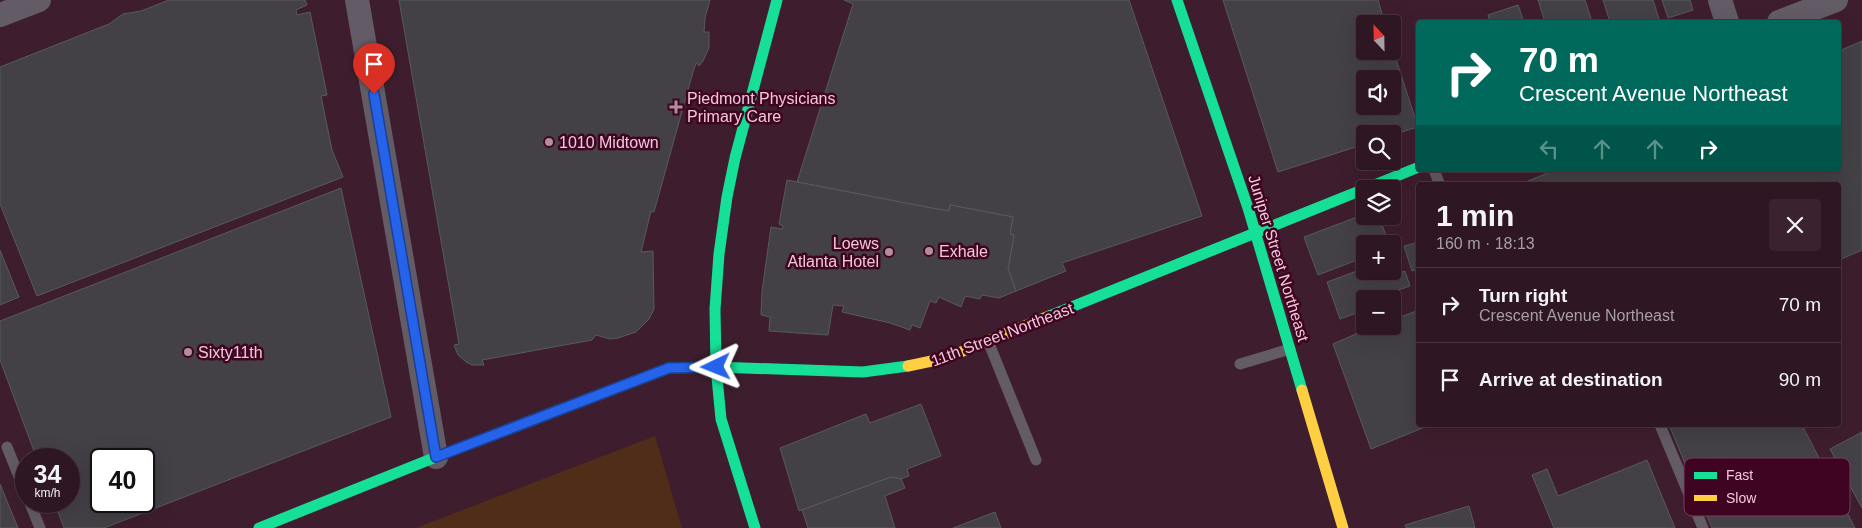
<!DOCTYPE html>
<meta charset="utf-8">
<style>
:root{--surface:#2e1622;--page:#3a232f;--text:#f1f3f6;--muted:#a79fa5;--line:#493540}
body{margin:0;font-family:Helvetica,sans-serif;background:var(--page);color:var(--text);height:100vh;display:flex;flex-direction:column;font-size:19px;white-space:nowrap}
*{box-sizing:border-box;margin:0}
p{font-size:16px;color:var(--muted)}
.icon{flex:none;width:28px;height:28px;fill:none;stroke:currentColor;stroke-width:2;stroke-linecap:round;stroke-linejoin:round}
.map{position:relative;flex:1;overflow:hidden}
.panel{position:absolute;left:1416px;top:182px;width:425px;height:245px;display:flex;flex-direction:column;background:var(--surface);border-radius:5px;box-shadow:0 5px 20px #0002,0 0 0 1px var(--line)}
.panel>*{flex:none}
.top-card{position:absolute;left:1416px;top:20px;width:425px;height:152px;border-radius:5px;box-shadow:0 5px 20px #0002,0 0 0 1px var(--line);background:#00695c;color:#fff;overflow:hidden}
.needle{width:32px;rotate:338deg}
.tools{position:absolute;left:1356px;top:15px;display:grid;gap:10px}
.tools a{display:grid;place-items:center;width:45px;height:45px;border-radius:5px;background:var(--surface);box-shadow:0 5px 20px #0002,0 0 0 1px var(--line);font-size:25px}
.speed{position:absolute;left:15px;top:448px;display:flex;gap:10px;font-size:25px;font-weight:700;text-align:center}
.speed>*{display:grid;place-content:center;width:65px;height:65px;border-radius:50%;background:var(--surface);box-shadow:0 5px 20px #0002,0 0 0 1px var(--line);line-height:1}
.speed small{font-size:12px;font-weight:400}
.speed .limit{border:2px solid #111;border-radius:8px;background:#fff;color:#111}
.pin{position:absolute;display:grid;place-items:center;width:42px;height:42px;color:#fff;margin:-51px -21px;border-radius:50% 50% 50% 0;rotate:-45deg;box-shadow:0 0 5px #0007}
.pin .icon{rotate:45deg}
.me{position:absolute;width:55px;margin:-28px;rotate:268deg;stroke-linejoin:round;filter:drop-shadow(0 0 4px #0008)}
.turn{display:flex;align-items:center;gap:18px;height:105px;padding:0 20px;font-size:22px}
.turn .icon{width:65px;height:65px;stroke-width:2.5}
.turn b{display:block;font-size:35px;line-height:42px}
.lanes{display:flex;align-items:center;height:48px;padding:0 20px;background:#0003;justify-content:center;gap:25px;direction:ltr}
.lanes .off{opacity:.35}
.round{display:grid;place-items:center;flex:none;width:52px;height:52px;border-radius:5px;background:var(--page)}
.head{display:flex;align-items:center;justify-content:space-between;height:85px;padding:0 20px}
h1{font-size:30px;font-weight:700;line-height:38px}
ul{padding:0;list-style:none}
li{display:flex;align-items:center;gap:15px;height:75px;padding:0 20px;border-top:1px solid var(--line)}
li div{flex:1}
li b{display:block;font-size:19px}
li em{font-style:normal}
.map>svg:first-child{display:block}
.green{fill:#4f2d18}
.building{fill:#444146;stroke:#575a5d;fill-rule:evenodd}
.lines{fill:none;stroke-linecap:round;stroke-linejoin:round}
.lane{stroke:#635c66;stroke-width:11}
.street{stroke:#635c66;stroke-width:24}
.fast{stroke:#16e098;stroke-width:11}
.slow{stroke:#ffcf43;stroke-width:11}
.route-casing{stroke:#184099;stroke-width:12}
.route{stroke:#2563eb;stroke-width:9}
.poi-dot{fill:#b28d9c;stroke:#400423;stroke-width:2}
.labels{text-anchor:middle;stroke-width:5;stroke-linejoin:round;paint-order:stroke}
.poi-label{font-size:16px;fill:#f0c9d7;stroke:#400423;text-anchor:start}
.street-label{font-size:16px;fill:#f0c9d7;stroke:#400423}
.key{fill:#400423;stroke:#753f59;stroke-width:1}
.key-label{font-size:14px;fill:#f0c9d7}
</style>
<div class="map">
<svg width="1862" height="528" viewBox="0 0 1862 528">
<rect width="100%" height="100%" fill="#3e1e2e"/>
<!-- green -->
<polygon class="green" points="655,436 682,528 416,528"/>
<!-- building -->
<g class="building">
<polygon points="169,0 305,0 307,5 296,10 297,15 310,12 327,95 321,96 332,150 343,177 37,296 0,204 0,67 109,24 123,14 141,11"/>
<polygon points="399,0 710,0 705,18 704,32 709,32 709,48 703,61 699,66 696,63 693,72 654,212 651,211 641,252 653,251 654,309 649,319 636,332 618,338 610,339 596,335 592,340 482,360 484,365 472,365 466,362 458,355 454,345 459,344"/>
<polygon points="844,0 1129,0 1202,216 1062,263 1066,271 1016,291 1008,269 1014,235 1010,234 1013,217 950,205 949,211 926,207 797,182 853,4"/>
<path d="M1223,0H1378L1385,24H1365V51H1392V47L1418,127L1392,135V134H1365V144L1278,172ZM1365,79H1392V106H1365Z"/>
<polygon points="1538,0 1585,0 1592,22 1545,22"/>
<polygon points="1603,0 1653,0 1660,22 1610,22"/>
<polygon points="1662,0 1690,0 1693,10 1668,18"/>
<polygon points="1518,5 1524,22 1490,22 1488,15"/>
<polygon points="1862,41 1862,250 1839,260 1839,185 1518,185 1555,170 1839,170 1839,51"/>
<polygon points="787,180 926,207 949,211 950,205 1013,217 1010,234 1014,235 1008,269 1016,291 999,298 982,295 980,299 965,296 961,307 939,297 936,303 930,301 920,328 912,325 910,330 890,323 842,312 844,306 833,305 828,335 769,331 770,317 761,315 762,291 771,227 782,229 783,226 779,224"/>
<path d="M341,188L391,417L104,528H64L54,501H69V459H37L0,360V321ZM101,459H144V501H101Z"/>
<polygon points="1365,214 1365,216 1379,216 1389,244 1365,244 1365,257 1318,275 1304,237"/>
<polygon points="1419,242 1419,269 1412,271 1404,246"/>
<polygon points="0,250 19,297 0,305"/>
<polygon points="1365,268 1365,271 1389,271 1391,276 1405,271 1410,286 1387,294 1389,299 1365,299 1365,310 1340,319 1327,282"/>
<polygon points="1396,308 1400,317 1419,310 1419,425 1430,425 1371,449 1333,344 1374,326 1392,326 1392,309"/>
<polygon points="921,404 941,456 907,469 909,476 901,479 891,477 799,511 780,448 866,414 870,423"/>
<polygon points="1669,425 1802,425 1855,528 1712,528"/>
<polygon points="1862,432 1862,508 1830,449"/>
<polygon points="1647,460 1675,528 1554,528 1532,475 1547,469 1558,496"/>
<polygon points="891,477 901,479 905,488 885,496 895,528 808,528 802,510"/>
<polygon points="0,484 18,528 0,528"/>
<polygon points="1469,506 1475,528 1406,528 1405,525"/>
<polygon points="995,512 1001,528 953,528"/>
</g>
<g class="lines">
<!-- lane -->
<g class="lane">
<polyline points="1434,170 1440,185"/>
<polyline points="988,341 1036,460"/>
<polyline points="1240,364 1290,349"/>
<polyline points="1660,425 1703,528"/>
<polyline points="7,447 26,494"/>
<polyline points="29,501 40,528"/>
</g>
<!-- street -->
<g class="street">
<polyline points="357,0 436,457"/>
<polyline points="1720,0 1727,22"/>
<polyline points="0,15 39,0"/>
<polyline points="1779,22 1836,0"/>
</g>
<!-- fast -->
<g class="fast">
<polyline points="1177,0 1248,208 1302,390"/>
<polyline points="1049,316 1419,167"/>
<polyline points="259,528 436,457 669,368 716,367 863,372 908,366"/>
<polyline points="755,528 721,419 716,367 715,309 719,254 727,197 735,158 777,0"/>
</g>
<!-- slow -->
<g class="slow">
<polyline points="908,366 946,358 1049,316"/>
<polyline points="1302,390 1343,528"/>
</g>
</g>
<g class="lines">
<!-- route casing -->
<g class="route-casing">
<polyline id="route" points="374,94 436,457 669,368 716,367"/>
</g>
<!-- route -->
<use href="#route" class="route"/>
</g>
<!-- markers -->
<g class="poi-dot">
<path d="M673.5 99.5h5v5h5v5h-5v5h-5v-5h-5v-5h5z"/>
<circle cx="549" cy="142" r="5"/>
<circle cx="929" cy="251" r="5"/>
<circle cx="889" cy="252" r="5"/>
<circle cx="188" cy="352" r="5"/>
</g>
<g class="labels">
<!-- poi labels -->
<g class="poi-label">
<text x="687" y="104">Piedmont Physicians<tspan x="687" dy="18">Primary Care</tspan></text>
<text x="559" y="148">1010 Midtown</text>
<text x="879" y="249" text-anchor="end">Loews<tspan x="879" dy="18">Atlanta Hotel</tspan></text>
<text x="939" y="257">Exhale</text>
<text x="198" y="358">Sixty11th</text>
</g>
<!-- street labels -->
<g class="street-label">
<text transform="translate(1279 258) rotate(73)" y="6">Juniper Street Northeast</text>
<text transform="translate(1002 334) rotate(-21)" y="6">11th Street Northeast</text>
</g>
</g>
<!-- legend -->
<rect x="1684" y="458" width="166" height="58" rx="8" class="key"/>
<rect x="1694" y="472" width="23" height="7" fill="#16e098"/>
<rect x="1694" y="495" width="23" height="6" fill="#ffcf43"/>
<g class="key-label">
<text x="1726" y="480">Fast</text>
<text x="1726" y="503">Slow</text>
</g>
</svg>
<div class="tools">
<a><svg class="needle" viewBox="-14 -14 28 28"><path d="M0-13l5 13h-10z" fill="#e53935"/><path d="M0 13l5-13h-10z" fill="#a79fa5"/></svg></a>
<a><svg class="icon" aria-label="sound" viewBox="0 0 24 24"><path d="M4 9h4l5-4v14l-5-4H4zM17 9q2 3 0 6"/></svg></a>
<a><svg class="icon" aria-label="search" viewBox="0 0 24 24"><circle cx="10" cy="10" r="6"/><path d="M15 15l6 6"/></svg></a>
<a><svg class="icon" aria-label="layers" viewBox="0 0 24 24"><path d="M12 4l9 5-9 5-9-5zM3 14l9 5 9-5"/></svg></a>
<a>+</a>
<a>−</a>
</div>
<div class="speed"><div>34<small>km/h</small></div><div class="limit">40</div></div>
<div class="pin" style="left:374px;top:94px;background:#d93025"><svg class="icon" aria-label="arrive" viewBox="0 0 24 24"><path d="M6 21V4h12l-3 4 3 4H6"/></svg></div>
<svg class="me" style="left:716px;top:367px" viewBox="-20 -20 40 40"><path d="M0-17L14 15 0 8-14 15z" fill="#2563eb" stroke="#fff" stroke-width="4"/></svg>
<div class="top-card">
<div class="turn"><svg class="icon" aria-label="right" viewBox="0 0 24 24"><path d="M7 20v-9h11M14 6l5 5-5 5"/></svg><div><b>70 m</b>Crescent Avenue Northeast</div></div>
<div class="lanes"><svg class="icon off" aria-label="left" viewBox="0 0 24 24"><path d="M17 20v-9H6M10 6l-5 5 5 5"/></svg><svg class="icon off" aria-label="ahead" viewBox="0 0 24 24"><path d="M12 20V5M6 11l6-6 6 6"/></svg><svg class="icon off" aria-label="ahead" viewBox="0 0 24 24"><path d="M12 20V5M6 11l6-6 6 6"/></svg><svg class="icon" aria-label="right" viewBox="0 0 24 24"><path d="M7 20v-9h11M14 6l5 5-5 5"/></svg></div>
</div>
<section class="panel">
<div class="head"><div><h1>1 min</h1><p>160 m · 18:13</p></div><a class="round"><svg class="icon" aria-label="close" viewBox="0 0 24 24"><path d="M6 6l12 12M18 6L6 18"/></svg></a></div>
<ul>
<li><svg class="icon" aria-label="right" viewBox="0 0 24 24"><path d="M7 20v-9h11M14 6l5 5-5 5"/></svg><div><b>Turn right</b><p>Crescent Avenue Northeast</p></div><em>70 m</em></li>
<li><svg class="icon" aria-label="arrive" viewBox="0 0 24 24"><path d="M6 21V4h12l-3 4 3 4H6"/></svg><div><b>Arrive at destination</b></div><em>90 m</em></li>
</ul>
</section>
</div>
